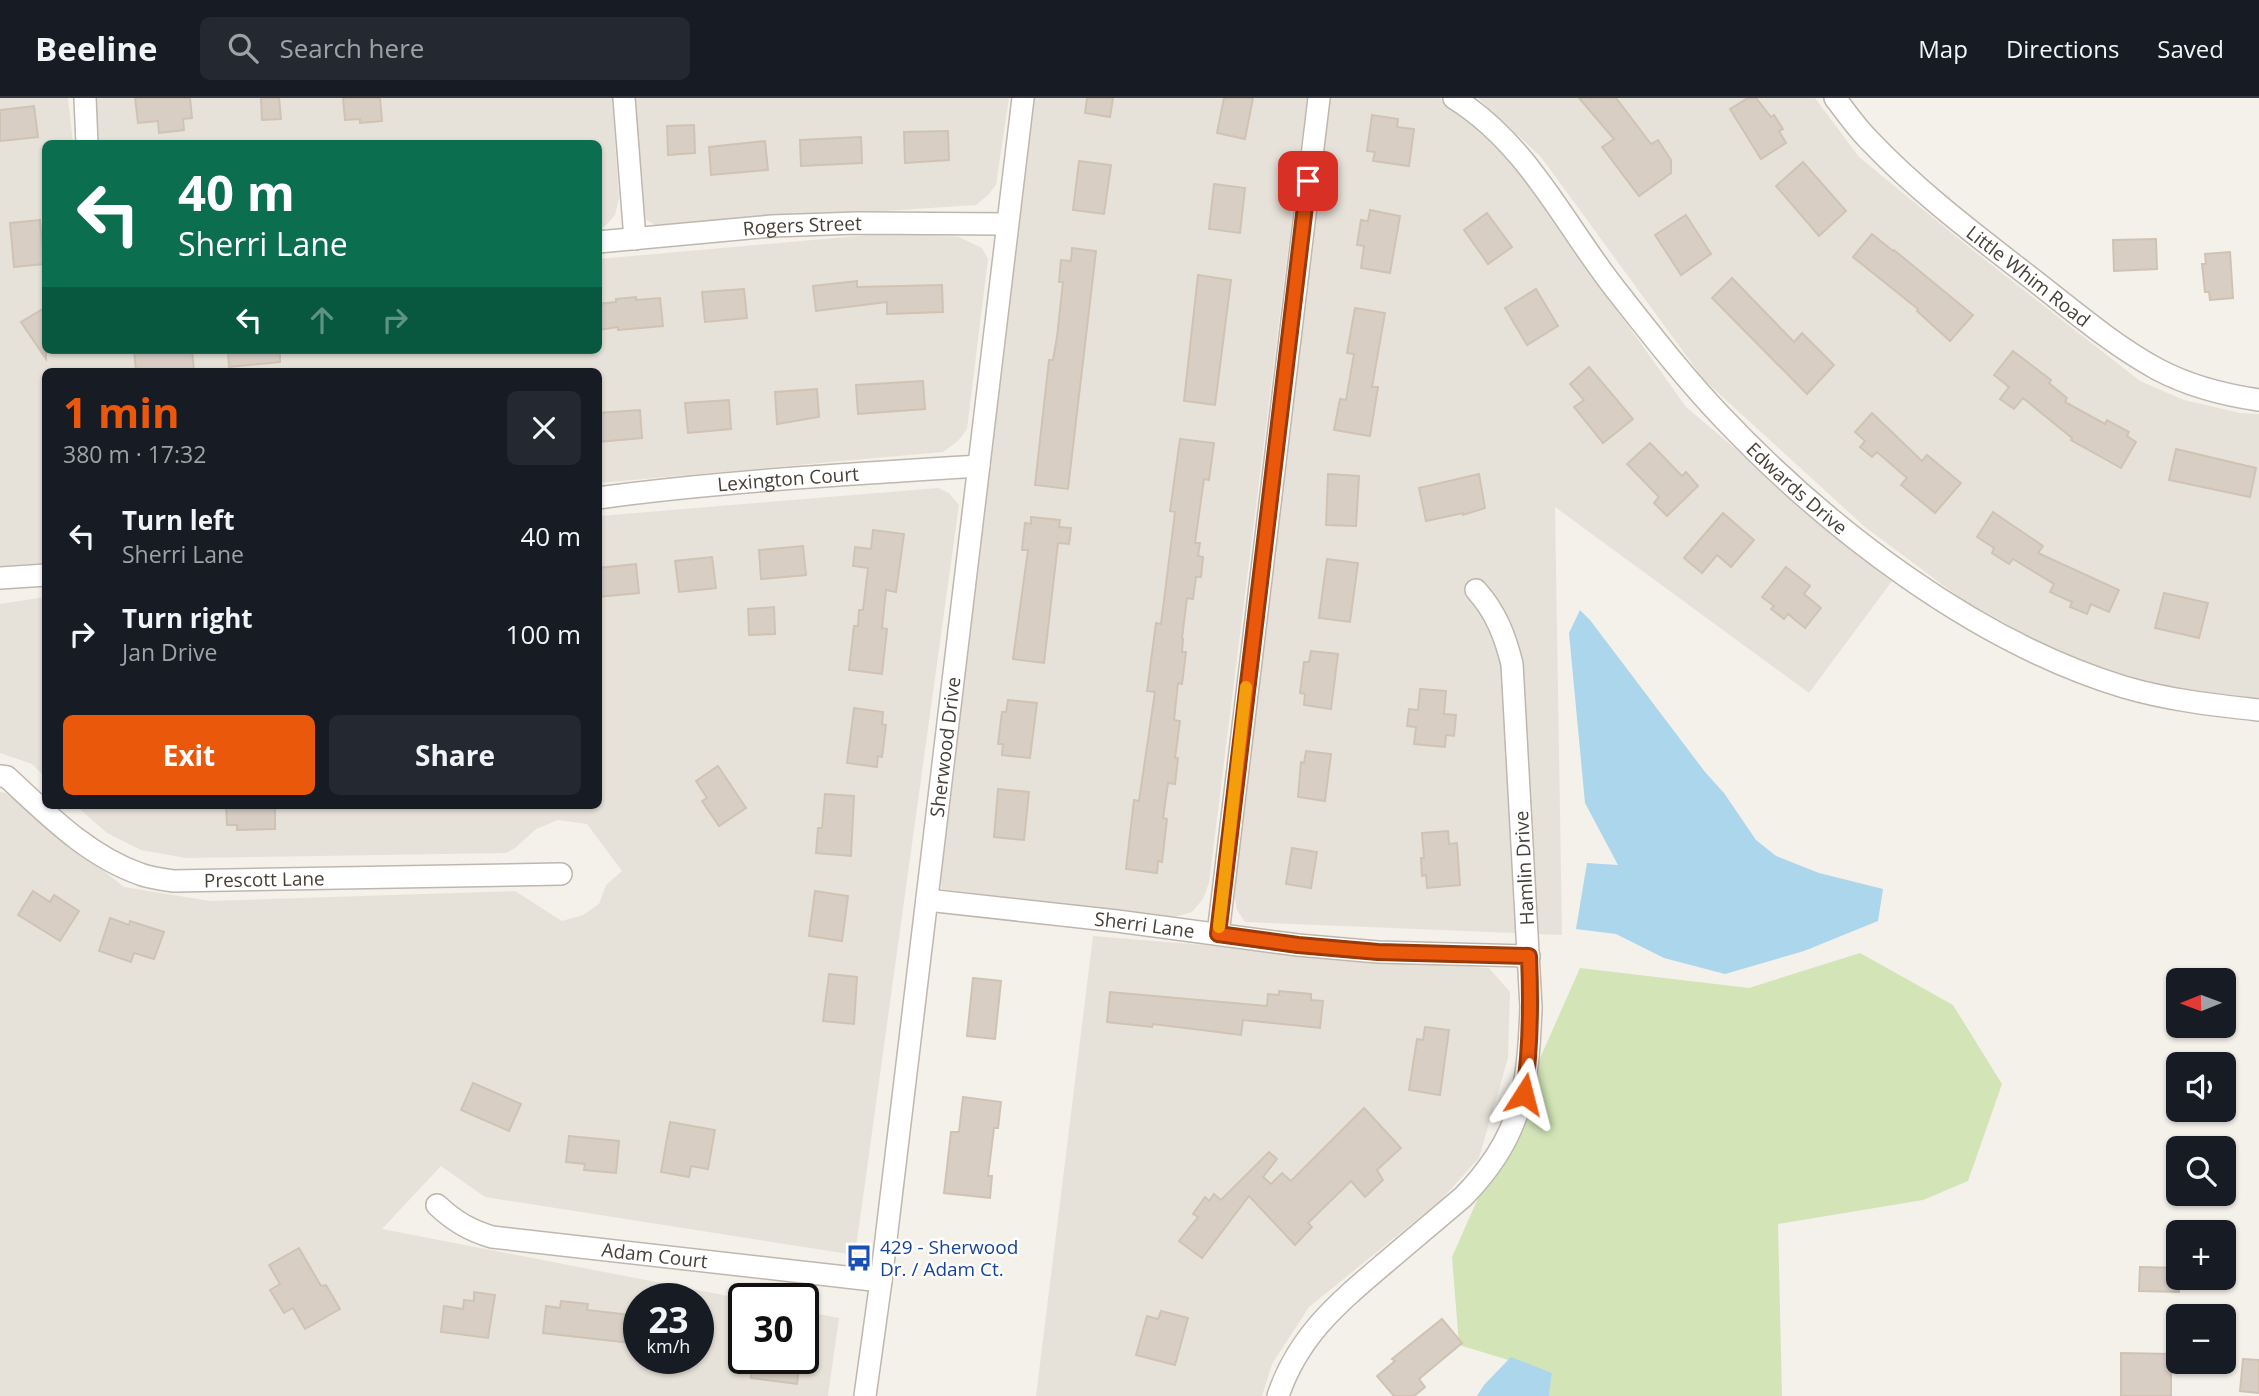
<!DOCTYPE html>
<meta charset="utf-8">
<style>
:root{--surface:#171b24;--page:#242831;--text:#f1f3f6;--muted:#9ea1a6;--line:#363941;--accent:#ea580c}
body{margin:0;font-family:"Open Sans",sans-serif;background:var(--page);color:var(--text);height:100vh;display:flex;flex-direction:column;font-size:26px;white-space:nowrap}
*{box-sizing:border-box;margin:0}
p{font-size:23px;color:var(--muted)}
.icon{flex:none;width:38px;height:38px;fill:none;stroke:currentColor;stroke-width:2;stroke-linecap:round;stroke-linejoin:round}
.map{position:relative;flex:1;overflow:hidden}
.sheet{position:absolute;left:42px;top:270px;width:560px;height:441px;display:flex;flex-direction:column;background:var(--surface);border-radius:10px;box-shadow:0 2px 5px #0004}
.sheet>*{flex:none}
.hud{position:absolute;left:42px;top:42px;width:560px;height:214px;border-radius:10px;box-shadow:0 2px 5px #0004;background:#0b6e4f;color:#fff;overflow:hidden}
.needle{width:46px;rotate:269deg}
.tools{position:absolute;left:2166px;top:870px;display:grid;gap:14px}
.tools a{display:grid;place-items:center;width:70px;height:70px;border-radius:10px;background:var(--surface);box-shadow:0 2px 5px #0004;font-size:35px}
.speed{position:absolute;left:623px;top:1185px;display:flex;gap:14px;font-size:35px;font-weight:700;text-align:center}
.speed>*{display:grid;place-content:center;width:91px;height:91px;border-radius:50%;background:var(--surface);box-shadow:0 2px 5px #0004;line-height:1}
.speed small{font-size:18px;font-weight:400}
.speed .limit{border:4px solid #111;border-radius:10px;background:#fff;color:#111}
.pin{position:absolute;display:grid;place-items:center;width:60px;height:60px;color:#fff;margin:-30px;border-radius:14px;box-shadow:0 4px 10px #0006}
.me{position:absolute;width:77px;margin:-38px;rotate:9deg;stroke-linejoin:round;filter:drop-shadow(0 0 5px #0008)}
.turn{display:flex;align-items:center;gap:24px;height:147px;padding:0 21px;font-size:32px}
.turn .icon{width:91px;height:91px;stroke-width:2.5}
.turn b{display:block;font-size:49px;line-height:60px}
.lanes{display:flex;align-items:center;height:66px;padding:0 21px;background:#0003;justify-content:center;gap:35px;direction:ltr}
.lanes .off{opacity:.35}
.round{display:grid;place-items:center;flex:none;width:74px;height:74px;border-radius:10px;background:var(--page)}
.summary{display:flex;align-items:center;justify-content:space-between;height:119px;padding:0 21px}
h1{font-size:42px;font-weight:700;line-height:52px;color:var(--accent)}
.cta{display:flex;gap:14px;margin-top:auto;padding:14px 21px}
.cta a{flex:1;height:80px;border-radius:10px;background:var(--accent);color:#fff;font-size:28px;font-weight:700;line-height:80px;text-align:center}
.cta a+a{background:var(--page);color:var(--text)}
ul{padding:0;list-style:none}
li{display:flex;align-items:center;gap:21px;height:98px;padding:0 21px}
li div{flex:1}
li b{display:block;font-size:26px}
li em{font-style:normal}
header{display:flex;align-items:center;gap:42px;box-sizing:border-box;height:98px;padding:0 35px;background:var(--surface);border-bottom:2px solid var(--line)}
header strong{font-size:33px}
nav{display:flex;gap:38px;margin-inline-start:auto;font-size:24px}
.search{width:490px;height:63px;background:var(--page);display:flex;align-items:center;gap:18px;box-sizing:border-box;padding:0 24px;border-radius:10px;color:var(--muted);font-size:26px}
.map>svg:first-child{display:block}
.residential{fill:#e7e2d9;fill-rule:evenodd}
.green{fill:#d3e5b7}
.water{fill:#acd6eb}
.building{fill:#d8cec4;stroke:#cfc3b4;stroke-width:2}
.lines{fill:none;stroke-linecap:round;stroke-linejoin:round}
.minor-casing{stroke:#bfb7ae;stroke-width:24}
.minor{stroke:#fff;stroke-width:21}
.route-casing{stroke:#983908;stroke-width:18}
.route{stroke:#ea580c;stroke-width:12}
.slow{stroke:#f59e0b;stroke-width:12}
.labels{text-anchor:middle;stroke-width:5;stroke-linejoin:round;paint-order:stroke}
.street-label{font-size:19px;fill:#474139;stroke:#fff}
.transit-label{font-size:19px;fill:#164399;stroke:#fff;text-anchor:start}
</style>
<header>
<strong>Beeline</strong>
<div class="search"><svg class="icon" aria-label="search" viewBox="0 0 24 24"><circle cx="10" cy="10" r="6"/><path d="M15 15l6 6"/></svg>Search here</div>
<nav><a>Map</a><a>Directions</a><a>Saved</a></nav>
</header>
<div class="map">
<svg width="2259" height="1298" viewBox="0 0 2259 1298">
<rect width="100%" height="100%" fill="#f4f0ea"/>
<!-- residential -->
<g class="residential">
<polygon points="0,0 68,0 73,45 46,46 46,252 598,252 599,161 891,135 959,139 982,150 988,161 967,331 958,343 943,354 599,385 598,273 46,273 45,465 0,468"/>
<polygon points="93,0 612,0 619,101 615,117 605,128 599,131 598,46 97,45"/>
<polygon points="632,0 1009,0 996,87 988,97 976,107 657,128 647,122 641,115"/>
<polygon points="1033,0 1307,0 1209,785 1203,801 1192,814 1171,820 942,791 939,777"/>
<polygon points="1331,0 1439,0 1449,6 1505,54 1686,309 1892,483 1809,595 1555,409 1562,837 1245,824 1237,812 1234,794 1325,24"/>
<polygon points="1478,0 1815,0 1859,59 1970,150 2140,283 2184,302 2240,315 2259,316 2259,600 2171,591 2063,557 1963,502 1865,429 1704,282 1541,59"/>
<path d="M938,390L949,395L959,407L855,1157L485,1099L441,1068L382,1131L744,1201V1260H803V1213L839,1220L828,1298H0V694L6,695L124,789L210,803L515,793L562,823L583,817L599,806L606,787L622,773L587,726L558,722L536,731L515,750L506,755L186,760L141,752L107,735L75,707H598L599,418ZM639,1200H698V1260H639Z"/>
<polygon points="45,499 46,499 45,679 32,666 0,655 0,506"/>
<polygon points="1093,838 1489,870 1510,894 1508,960 1479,1060 1441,1102 1309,1209 1272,1266 1262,1298 1036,1298"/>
</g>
<!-- green -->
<polygon class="green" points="1860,855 1953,907 2002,986 1968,1083 1923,1102 1778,1126 1782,1298 1549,1298 1552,1275 1459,1247 1452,1159 1580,870 1749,890"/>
<!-- water -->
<g class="water">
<polygon points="1580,512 1590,522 1705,674 1724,695 1756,742 1776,758 1819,775 1883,791 1878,823 1804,853 1725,876 1664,860 1616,836 1576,831 1587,765 1618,767 1585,705 1569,535"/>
<polygon points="1511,1259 1552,1275 1549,1298 1477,1298 1484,1287"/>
</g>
<!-- building -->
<g class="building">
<polygon points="135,0 190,0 192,20 183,21 184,32 159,35 158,23 138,25"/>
<polygon points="261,0 279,0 281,21 262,22"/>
<polygon points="343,0 380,0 382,23 360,25 360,21 345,22"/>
<polygon points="1087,0 1113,0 1110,19 1085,15"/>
<polygon points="1224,0 1253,0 1245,41 1217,35"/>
<polygon points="1579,0 1616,0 1651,46 1658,42 1671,62 1671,75 1639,98 1602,49 1614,41"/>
<polygon points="1748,0 1756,0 1771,19 1774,17 1783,31 1779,33 1786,45 1761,61 1730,11"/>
<polygon points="34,8 38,39 0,43 0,12"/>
<polygon points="1372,17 1398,21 1397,29 1414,31 1409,68 1373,63 1375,54 1367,53"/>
<polygon points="694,27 695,55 668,57 667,28"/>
<polygon points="948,33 949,62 905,65 904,34"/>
<polygon points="861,39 862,65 801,68 800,42"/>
<polygon points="765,43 768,72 711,77 709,49"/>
<polygon points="1079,63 1111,67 1104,116 1073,112"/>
<polygon points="1803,64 1846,113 1819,138 1776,88"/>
<polygon points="1214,86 1245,90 1240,135 1209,131"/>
<polygon points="1370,112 1400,118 1390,175 1361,170 1364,148 1357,147 1361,122 1368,123"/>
<polygon points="1487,115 1512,149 1488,166 1464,132"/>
<polygon points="1686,117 1711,156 1681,177 1655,137"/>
<polygon points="40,122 44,166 14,169 10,125"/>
<polygon points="1872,136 1893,153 1894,152 1973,217 1950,243 1917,213 1918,211 1853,159"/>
<polygon points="2156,141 2157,171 2114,173 2113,142"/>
<polygon points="1072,150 1096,153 1068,391 1035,387 1049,262 1053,262 1057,239 1063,184 1059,184 1061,162 1071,163"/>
<polygon points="2230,154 2233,200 2210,202 2209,194 2205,194 2202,166 2206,166 2205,156"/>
<polygon points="1198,177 1231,182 1215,307 1184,303"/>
<polygon points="1732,180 1794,244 1802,235 1834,267 1807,296 1712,200"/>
<polygon points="857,183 857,189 942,187 943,214 887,216 887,204 816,213 813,188"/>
<polygon points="744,191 747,220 705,224 702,194"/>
<polygon points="1536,191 1558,228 1527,247 1505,210"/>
<polygon points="636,199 636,202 660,200 663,228 618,232 618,229 598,232 598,206 616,204 616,201"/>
<polygon points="46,209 46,261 21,224"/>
<polygon points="1355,210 1385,215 1372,289 1378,289 1370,338 1334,332 1340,301 1346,302 1354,256 1347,255"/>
<polygon points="134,252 192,252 194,273 136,273"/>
<polygon points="228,252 280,252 280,264 229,269"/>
<polygon points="2013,253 2051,282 2049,285 2067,300 2065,304 2105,326 2107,322 2129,334 2127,338 2136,344 2121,370 2071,342 2072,340 2023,300 2014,311 2000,301 2009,289 1994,277"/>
<polygon points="1589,269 1633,321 1603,345 1574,309 1584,302 1570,286"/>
<polygon points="923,283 925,311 858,316 856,287"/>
<polygon points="817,291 819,319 777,326 775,294"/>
<polygon points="729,302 731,331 688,335 685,305"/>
<polygon points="640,312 642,340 599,344 598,315"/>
<polygon points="1872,315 1922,363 1927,357 1961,385 1935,415 1901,387 1907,380 1877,354 1872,359 1860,349 1865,343 1855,334"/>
<polygon points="1180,341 1214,345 1209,382 1204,381 1195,445 1200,445 1198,458 1203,459 1201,479 1196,479 1193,501 1187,500 1182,540 1183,541 1182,554 1186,554 1182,586 1178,585 1174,622 1180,623 1175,660 1178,660 1175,686 1168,685 1163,720 1167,721 1162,764 1158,763 1157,775 1126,771 1134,702 1139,703 1155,594 1147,593 1156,525 1161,526 1175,414 1170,413"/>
<polygon points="1650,345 1682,378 1686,374 1698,388 1667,418 1654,405 1659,399 1627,366"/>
<polygon points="2176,351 2256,370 2250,399 2169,382"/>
<polygon points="1328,376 1359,378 1356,428 1326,427"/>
<polygon points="1479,376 1485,410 1463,417 1463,415 1426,423 1419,390"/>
<polygon points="1993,414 2043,448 2038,455 2119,492 2109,514 2091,506 2087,516 2070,509 2072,504 2050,494 2054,486 2013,461 2009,466 1992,455 1994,450 1977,439"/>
<polygon points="1723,415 1754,442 1731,469 1717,457 1702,475 1684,460"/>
<polygon points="1031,419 1060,422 1059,429 1071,430 1069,446 1058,445 1044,565 1013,561 1028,452 1022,452 1025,425 1031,426"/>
<polygon points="873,432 904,436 896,494 886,492 882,530 887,531 882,576 849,572 854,528 858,528 859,512 863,512 868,470 853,468 855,449 871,451"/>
<polygon points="803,448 806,477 761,481 759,452"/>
<polygon points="712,459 716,490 679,494 675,463"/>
<polygon points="1327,461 1358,465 1350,524 1319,520"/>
<polygon points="636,466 639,495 598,499 598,470"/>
<polygon points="1786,469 1810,488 1804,496 1821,510 1805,530 1788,516 1784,521 1771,511 1774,508 1762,499"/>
<polygon points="2164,495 2208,505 2199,540 2155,530"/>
<polygon points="774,509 775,536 749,537 748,511"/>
<polygon points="1311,553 1338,556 1331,611 1304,607 1305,596 1300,595 1304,564 1309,564"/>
<polygon points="1420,591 1446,593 1444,616 1456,617 1454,638 1446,637 1445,649 1414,646 1416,629 1407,628 1409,611 1418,612"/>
<polygon points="1008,602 1037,605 1030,660 1002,657 1003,646 998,646 1002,614 1006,614"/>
<polygon points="854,610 883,614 882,626 886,627 882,659 878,658 877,669 847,665"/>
<polygon points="1306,653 1331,656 1325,703 1298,699 1301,664 1304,665"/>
<polygon points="718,668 746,710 719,728 702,703 707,700 696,683"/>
<polygon points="998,691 1029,694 1024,742 994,739"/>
<polygon points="825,696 854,698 851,758 816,755 818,730 822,730"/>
<polygon points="226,707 275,707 275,731 237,732 237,727 227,727"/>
<polygon points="1448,733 1449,746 1457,745 1460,787 1427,790 1426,777 1422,778 1421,760 1424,760 1422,735"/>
<polygon points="1292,750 1317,754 1311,790 1286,786"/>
<polygon points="33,793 50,804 54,797 79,813 60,843 18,817"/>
<polygon points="815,793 848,798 842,843 809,838"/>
<polygon points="110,820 129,827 130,823 164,834 154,861 134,855 131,864 99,853"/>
<polygon points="829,876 857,879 854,926 823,923"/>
<polygon points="973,880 1001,883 995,941 967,938"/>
<polygon points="1279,893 1311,896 1311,902 1323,903 1320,930 1243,922 1241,937 1153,926 1152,929 1107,924 1110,894 1267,908 1268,896 1279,897"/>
<polygon points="1425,929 1449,932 1440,997 1409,992 1417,941 1423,942"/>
<polygon points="473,985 521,1006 509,1033 461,1012"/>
<polygon points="963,999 1001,1004 998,1030 994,1030 988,1078 992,1078 990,1100 944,1095 951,1034 959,1034"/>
<polygon points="1364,1010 1401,1050 1377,1072 1383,1082 1365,1099 1351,1083 1308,1125 1312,1129 1295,1147 1249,1098 1202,1160 1179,1143 1198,1119 1193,1116 1205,1099 1209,1103 1214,1096 1221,1102 1269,1054 1277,1061 1263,1079 1271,1086 1282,1075 1291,1083"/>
<polygon points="670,1024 715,1032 708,1071 691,1068 689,1079 661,1074"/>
<polygon points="569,1038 619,1043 616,1075 584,1072 585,1066 566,1064"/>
<polygon points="299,1150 321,1188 326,1187 340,1211 305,1231 293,1210 284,1215 270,1192 280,1186 269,1167"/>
<polygon points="2140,1169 2179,1170 2179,1194 2139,1193"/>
<polygon points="474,1194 495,1197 488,1240 441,1234 444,1208 463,1211 464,1202 474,1203"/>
<polygon points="561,1203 588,1206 587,1212 639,1218 639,1246 543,1235 546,1208 560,1210"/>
<polygon points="1161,1213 1188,1220 1175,1267 1136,1257 1147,1218 1158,1221"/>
<polygon points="1442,1221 1462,1245 1419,1281 1425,1289 1414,1298 1394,1298 1377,1278 1395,1263 1392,1261"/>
<polygon points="2121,1255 2171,1256 2171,1298 2121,1298"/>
<polygon points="753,1260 800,1260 797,1286 751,1280"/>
<polygon points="2243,1261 2259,1262 2259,1295 2240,1293"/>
</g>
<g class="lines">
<!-- minor casing -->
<g class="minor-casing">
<g id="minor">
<polyline points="85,0 87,46"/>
<polyline points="624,0 635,141"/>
<path id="s1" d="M1454,0C1528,46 1564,126 1616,192C1650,235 1683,278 1721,318C1827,430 1975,544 2124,589C2168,602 2213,607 2259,612"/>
<path id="s2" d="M1835,0C1846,14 1856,29 1869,42C1920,96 1981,141 2040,187C2077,216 2115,248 2157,271C2189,288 2224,297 2259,302"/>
<path id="s3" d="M598,144L772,128L857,125L1007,126"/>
<path id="s4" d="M598,400C724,383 852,376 979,368"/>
<polyline points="0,480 46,477"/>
<path id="s5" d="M0,678L7,679C47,716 88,758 140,776C150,780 162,781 173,783L561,776"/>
<path id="s6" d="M927,802L1117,823L1298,847L1378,854L1529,858"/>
<polyline points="1218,836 1319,0"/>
<path id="s7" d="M437,1107C454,1123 469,1132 492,1139L881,1183"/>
<path id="s8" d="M865,1298L881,1183L1023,0"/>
<path d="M1278,1298C1298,1238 1338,1205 1385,1165C1411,1143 1437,1121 1463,1099C1522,1039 1528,990 1531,909L1512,566C1505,538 1496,514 1476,492"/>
</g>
</g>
<!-- minor -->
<use href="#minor" class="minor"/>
</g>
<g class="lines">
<!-- route casing -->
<g class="route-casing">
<path id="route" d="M1308,83L1218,836L1298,847L1378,854L1529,858C1531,905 1531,949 1524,996"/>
</g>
<!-- route -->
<use href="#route" class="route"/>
<!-- slow -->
<polyline class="slow" points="1219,829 1246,589"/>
</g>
<!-- icons -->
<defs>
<g id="bus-bare" transform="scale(2.1)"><path d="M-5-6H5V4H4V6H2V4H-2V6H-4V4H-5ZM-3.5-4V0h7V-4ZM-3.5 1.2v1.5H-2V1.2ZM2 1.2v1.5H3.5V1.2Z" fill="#1a4fb4" stroke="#fff" stroke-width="2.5" paint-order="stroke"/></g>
</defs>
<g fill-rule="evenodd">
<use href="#bus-bare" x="859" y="1160"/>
</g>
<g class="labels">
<!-- street labels -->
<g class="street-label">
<text dy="7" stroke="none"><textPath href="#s3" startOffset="205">Rogers Street</textPath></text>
<text dy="7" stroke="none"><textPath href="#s2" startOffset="264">Little Whim Road</textPath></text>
<text dy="7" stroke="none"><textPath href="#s4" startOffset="191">Lexington Court</textPath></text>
<text dy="7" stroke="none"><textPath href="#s1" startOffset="522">Edwards Drive</textPath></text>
<text dy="7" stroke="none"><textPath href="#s8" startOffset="654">Sherwood Drive</textPath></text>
<text transform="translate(1524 770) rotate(-93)" y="7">Hamlin Drive</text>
<text dy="7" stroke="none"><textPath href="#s5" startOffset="298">Prescott Lane</textPath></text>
<text dy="7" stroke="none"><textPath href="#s6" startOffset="219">Sherri Lane</textPath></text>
<text dy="7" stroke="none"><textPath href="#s7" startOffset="228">Adam Court</textPath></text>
</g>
<!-- transit labels -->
<g class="transit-label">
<text x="880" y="1156">429 - Sherwood<tspan x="880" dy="22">Dr. / Adam Ct.</tspan></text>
</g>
</g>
</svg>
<div class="tools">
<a><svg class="needle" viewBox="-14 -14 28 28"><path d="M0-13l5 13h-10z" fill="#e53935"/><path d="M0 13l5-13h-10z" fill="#9ea1a6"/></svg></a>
<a><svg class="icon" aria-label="sound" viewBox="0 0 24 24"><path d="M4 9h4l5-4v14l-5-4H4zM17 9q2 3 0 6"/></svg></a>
<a><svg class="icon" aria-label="search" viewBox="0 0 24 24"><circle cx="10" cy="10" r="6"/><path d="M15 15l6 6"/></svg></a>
<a>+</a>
<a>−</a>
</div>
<div class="speed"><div>23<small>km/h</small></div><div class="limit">30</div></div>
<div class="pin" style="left:1308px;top:83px;background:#d93025"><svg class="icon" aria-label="arrive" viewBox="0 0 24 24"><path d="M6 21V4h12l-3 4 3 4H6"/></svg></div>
<svg class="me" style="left:1524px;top:996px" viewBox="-20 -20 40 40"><path d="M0-17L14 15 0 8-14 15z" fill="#ea580c" stroke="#fff" stroke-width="4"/></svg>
<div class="hud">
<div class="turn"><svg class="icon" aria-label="left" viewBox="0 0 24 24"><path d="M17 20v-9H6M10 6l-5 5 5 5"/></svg><div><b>40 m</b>Sherri Lane</div></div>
<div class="lanes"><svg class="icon" aria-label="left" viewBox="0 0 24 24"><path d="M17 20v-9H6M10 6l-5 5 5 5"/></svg><svg class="icon off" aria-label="ahead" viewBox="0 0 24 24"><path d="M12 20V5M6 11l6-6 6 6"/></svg><svg class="icon off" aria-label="right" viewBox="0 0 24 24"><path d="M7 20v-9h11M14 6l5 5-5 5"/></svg></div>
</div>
<section class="sheet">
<div class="summary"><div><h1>1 min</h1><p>380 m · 17:32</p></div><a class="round"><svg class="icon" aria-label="close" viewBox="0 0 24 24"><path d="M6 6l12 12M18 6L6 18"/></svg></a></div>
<ul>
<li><svg class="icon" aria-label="left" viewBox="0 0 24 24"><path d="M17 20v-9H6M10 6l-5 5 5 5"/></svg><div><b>Turn left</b><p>Sherri Lane</p></div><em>40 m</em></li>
<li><svg class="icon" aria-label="right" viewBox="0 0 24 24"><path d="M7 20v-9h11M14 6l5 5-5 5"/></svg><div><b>Turn right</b><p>Jan Drive</p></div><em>100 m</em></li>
</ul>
<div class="cta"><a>Exit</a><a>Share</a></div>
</section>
</div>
